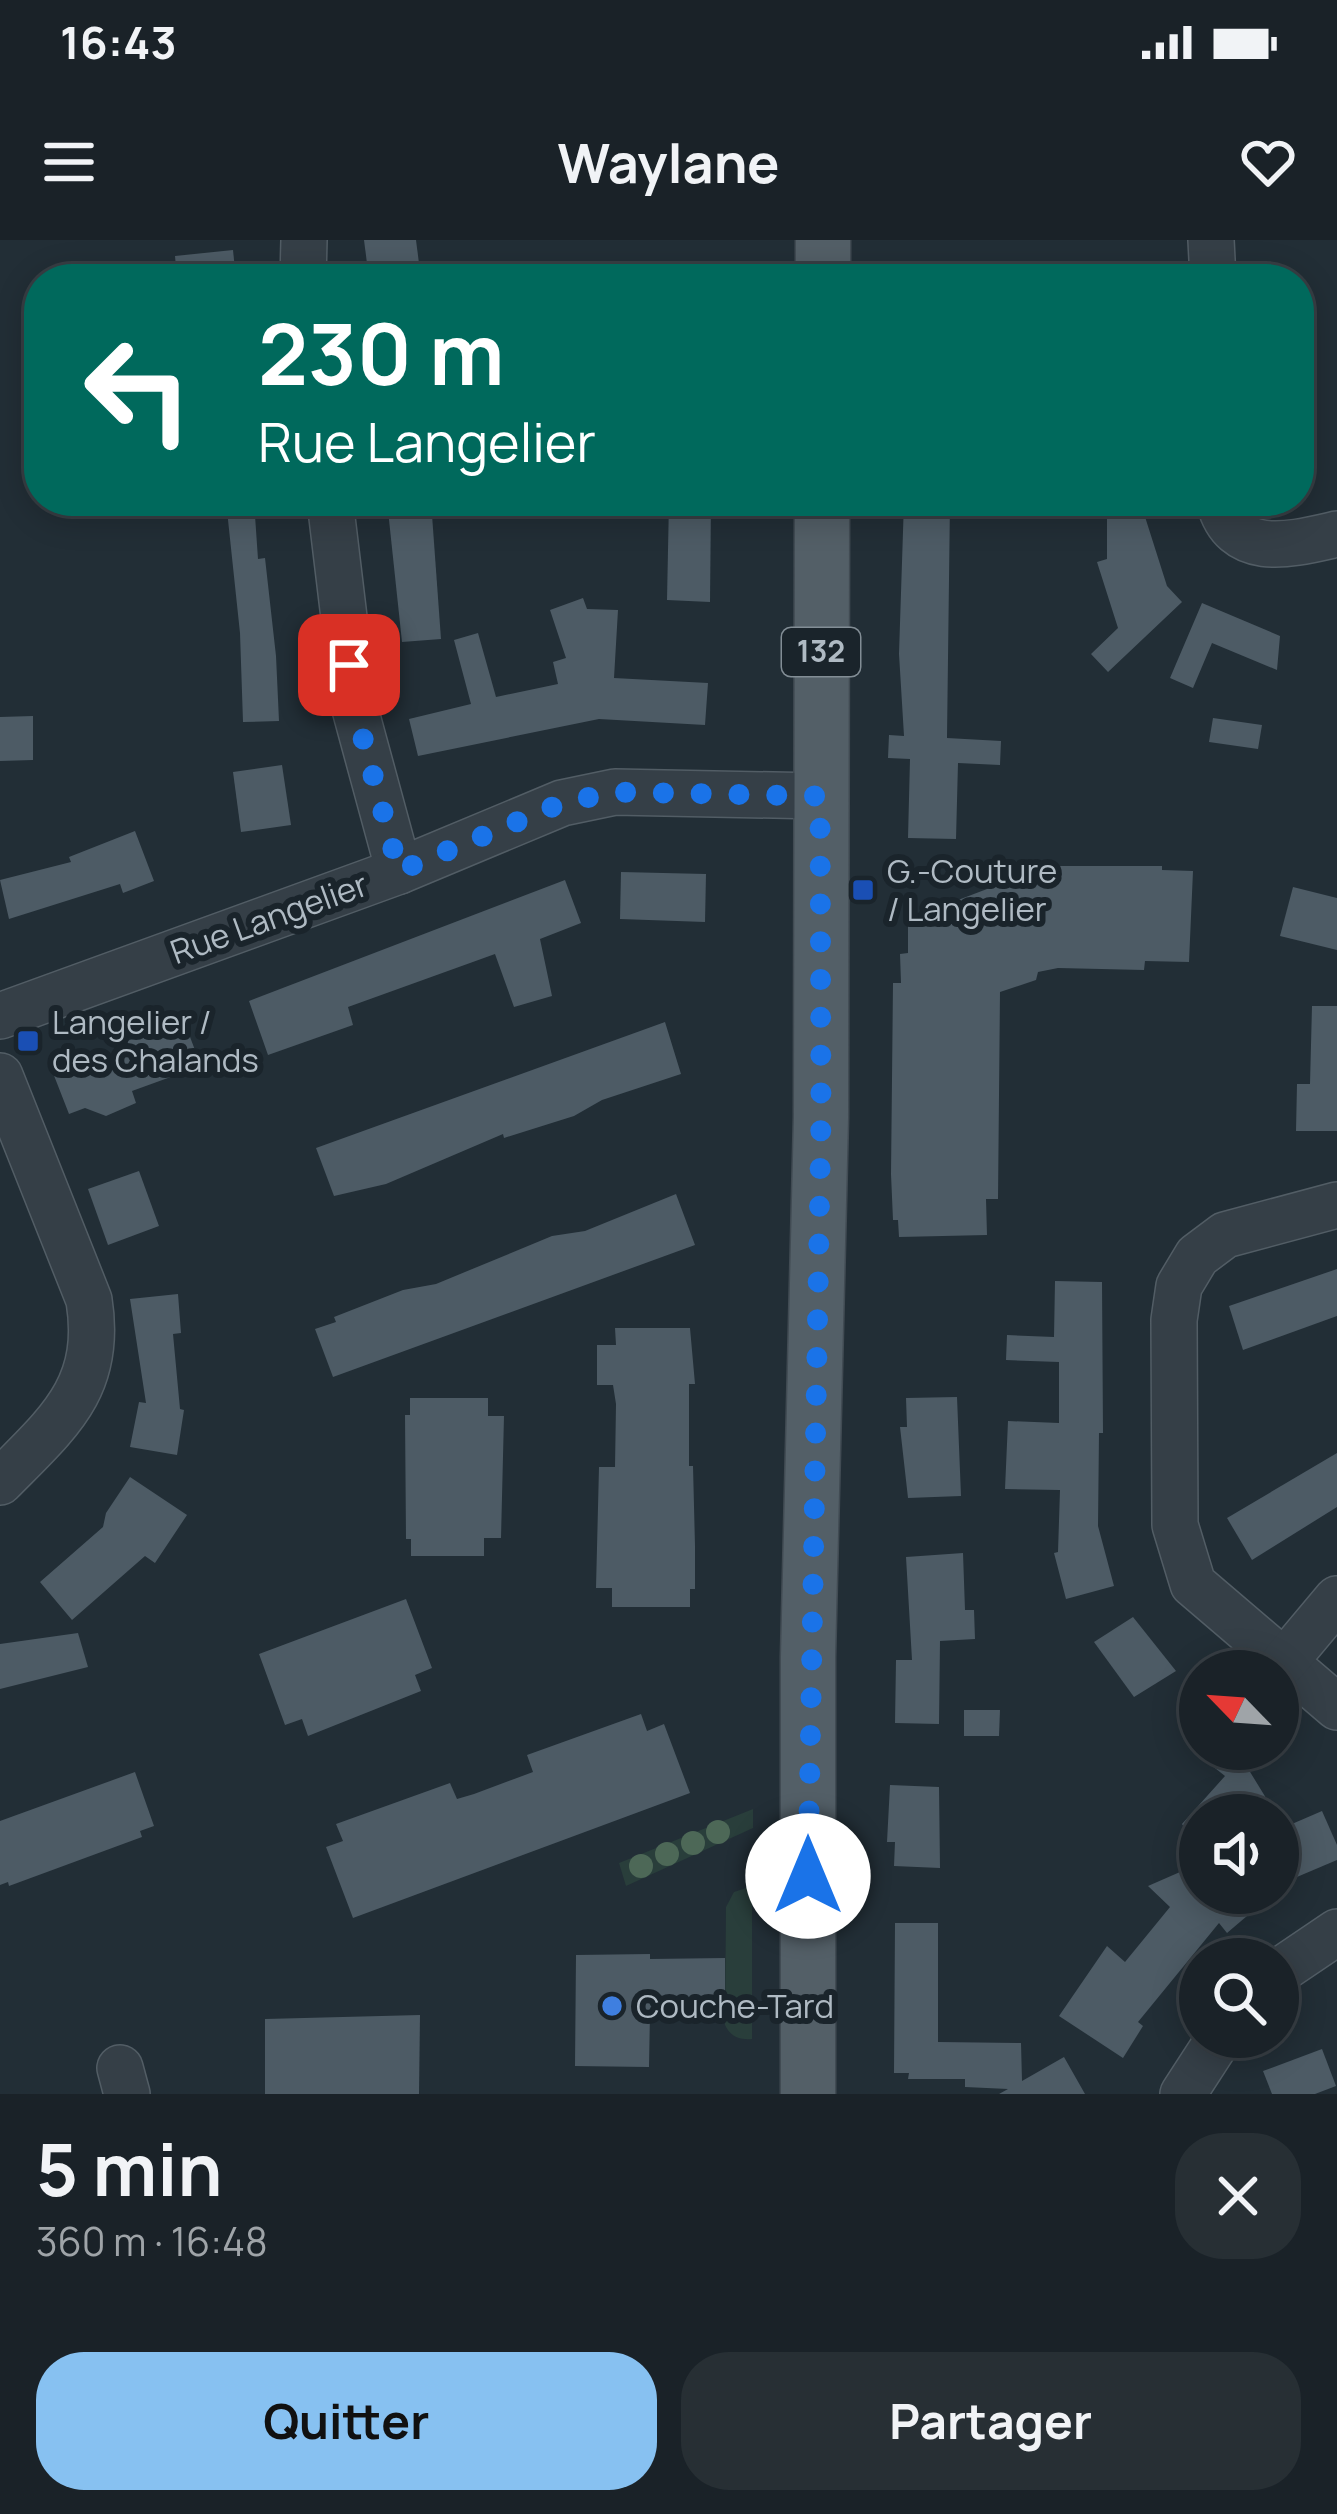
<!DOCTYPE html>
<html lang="fr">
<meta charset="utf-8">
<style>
:root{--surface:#1a2228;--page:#272f34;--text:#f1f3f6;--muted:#9fa4a8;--line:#383f45;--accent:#87c1f1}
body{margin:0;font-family:Manrope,sans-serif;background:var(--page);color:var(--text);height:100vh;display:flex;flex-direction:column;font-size:45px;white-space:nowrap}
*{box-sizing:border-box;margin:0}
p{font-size:39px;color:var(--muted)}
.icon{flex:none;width:66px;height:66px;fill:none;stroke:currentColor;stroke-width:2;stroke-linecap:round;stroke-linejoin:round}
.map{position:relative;height:1854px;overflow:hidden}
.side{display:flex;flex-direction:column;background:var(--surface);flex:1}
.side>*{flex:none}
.guide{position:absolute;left:24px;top:24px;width:1290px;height:252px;border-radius:48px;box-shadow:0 6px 30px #0003,0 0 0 3px var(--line);background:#00695c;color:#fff;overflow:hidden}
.needle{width:78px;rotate:295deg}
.fabs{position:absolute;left:1179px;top:1410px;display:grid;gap:24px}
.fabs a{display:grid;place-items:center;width:120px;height:120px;border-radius:50%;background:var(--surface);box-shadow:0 6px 30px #0003,0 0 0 3px var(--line);font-size:60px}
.pin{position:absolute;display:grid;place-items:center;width:102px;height:102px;color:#fff;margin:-51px;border-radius:24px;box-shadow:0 6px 18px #0006}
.me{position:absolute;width:132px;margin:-66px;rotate:0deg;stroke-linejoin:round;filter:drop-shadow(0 0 9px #0008)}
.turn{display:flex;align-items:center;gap:42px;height:252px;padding:0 36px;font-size:54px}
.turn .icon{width:156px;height:156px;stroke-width:2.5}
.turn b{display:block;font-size:84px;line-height:102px}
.round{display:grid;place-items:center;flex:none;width:126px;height:126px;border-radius:48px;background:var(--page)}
.headline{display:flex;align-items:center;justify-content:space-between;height:204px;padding:0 36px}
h1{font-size:72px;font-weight:700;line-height:90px}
.primary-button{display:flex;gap:24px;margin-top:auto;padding:24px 36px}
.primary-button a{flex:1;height:138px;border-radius:48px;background:var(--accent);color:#111;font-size:48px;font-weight:700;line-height:138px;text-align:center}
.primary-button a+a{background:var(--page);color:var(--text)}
.status{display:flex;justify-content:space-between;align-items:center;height:84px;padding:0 60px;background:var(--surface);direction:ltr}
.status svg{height:33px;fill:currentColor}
header{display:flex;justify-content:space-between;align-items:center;height:156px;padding:0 36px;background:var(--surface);font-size:54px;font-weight:700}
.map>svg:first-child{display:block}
.green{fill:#293e3b}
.building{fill:#4d5b65}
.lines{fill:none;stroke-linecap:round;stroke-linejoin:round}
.minor-casing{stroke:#525d65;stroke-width:48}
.major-casing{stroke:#414b53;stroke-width:57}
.minor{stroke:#353f47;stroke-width:45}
.major{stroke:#535f67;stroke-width:54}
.tree{fill:#4d6857}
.route{stroke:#1a73e8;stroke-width:21;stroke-dasharray:0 37.8}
.transit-dot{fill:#1a4fb4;stroke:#1a242b;stroke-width:4.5}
.shop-dot{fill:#3f7fe0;stroke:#1a242b;stroke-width:4.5}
.labels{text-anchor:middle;stroke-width:12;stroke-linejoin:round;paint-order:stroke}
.shield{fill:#1a242b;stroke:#828d95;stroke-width:3}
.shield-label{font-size:30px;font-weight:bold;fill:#afbac3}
.poi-label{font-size:33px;fill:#afbac3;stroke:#1a242b;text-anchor:start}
.street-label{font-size:33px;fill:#afbac3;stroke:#1a242b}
</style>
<div class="status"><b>16:43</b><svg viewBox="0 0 49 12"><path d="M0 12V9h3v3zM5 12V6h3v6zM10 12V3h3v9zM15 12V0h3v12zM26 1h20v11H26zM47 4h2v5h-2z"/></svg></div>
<header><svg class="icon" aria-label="menu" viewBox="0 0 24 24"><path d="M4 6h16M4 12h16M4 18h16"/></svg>Waylane<svg class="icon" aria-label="heart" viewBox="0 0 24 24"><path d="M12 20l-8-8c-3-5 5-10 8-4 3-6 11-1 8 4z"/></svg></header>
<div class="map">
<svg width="1337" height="1854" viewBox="0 0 1337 1854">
<rect width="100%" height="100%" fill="#222e36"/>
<!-- green -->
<g class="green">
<polygon points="753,1569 753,1588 626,1646 619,1623"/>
<path d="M752,1646V1799C739,1800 731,1797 725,1785L726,1667L734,1652Z"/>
</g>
<!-- building -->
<g class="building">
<polygon points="364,0 416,0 421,39 369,39"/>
<polygon points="233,10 236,39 177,39 175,16"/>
<polygon points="226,261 254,261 258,319 265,318 276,416 279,481 243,482 240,393"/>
<polygon points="387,261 431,261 441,399 402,402"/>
<polygon points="669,261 711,261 710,362 667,360"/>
<polygon points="904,261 950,261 947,498 1001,501 1000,525 958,523 956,599 908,598 910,519 888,518 889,495 904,496 899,414"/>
<polygon points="1107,261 1140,261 1167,346 1182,362 1108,432 1091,414 1118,388 1097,322 1107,319"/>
<polygon points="583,358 587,369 618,370 614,438 708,443 705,485 599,479 418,516 409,479 471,464 454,400 478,393 496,457 558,444 553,422 566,418 550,370"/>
<polygon points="1202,363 1280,396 1277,430 1212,403 1193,448 1170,438"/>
<polygon points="33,476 33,520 0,521 0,477"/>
<polygon points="1213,478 1262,485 1258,509 1209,502"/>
<polygon points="282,525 291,585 241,592 233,532"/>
<polygon points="135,591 154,641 123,653 120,644 9,679 0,640 71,622 69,617"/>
<polygon points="1048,626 1162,626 1162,630 1193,631 1189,722 1145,721 1144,730 1058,728 1038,732 1036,740 1000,752 998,959 986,959 987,995 899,997 898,980 893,980 891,934 893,743 901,743 900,714 908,713 908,679"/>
<polygon points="621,632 706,634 705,682 620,679"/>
<polygon points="565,640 581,683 540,699 552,756 514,767 495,714 348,767 353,785 268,815 249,761"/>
<polygon points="1293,647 1337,658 1337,710 1280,696"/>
<polygon points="1312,766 1337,766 1337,891 1296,891 1297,844 1310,844"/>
<polygon points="184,781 201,826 132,851 136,863 106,876 85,868 69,874 53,833 130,808 127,801"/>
<polygon points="665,782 681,834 602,860 574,876 504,898 503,894 386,944 334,956 316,908"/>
<polygon points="139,931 159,986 108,1005 88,949"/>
<polygon points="676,954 695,1005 333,1137 315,1089 336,1082 334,1077 403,1050 436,1044 552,996 585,991"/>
<polygon points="1337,1029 1337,1076 1243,1110 1229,1066"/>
<polygon points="1055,1041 1102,1042 1103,1193 1099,1193 1098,1286 1114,1346 1066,1359 1054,1313 1058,1312 1060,1250 1005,1249 1008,1181 1059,1183 1059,1122 1006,1120 1007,1095 1054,1097"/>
<polygon points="178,1054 181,1093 173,1094 180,1169 184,1170 177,1215 130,1207 139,1162 146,1163 130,1059"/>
<polygon points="615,1088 690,1088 695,1144 689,1144 689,1226 693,1226 695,1306 695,1349 690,1349 690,1367 612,1367 612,1348 596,1348 599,1227 615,1227 616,1164 613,1145 597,1145 597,1105 616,1105"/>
<polygon points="957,1157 961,1256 908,1258 900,1187 907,1187 906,1158"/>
<polygon points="410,1158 488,1158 488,1176 504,1176 501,1298 484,1298 484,1316 411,1316 411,1299 406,1299 405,1175 410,1175"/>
<polygon points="1337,1213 1337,1267 1252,1320 1227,1278"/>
<polygon points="130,1237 187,1275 155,1323 145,1316 72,1380 40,1342 103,1287 106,1273"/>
<polygon points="963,1313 965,1370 974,1370 975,1399 940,1401 939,1484 895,1483 896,1420 912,1420 906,1317"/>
<polygon points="406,1359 432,1428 415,1435 421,1451 308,1496 302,1479 285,1485 259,1414"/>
<polygon points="1133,1377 1176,1431 1134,1457 1094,1402"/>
<polygon points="78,1393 88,1427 0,1449 0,1404"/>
<polygon points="964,1470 1000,1470 999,1496 964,1496"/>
<polygon points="641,1474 647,1491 664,1484 690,1553 353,1678 326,1607 343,1601 336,1584 450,1543 457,1559 474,1554 533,1532 527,1515"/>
<polygon points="1191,1509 1236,1509 1274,1571 1246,1553 1209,1575 1200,1575 1200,1580 1185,1589 1182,1584 1225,1536"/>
<polygon points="135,1532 154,1586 140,1591 142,1597 9,1646 8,1642 0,1645 0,1581"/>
<polygon points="890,1545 939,1547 940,1628 894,1626 895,1602 887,1602"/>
<polygon points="1322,1571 1337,1605 1337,1620 1278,1645 1278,1590"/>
<polygon points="1180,1632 1200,1653 1274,1653 1227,1693 1219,1683 1138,1782 1143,1786 1123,1818 1059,1776 1107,1706 1125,1722 1170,1667 1148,1646"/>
<polygon points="895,1683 938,1683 938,1802 1021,1803 1022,1841 1064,1817 1085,1854 999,1854 1008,1849 965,1847 965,1839 908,1839 909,1833 894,1833"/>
<polygon points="650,1714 650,1719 725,1718 725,1774 650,1773 649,1827 575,1826 576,1715"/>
<polygon points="420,1775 419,1854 265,1854 265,1779"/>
<polygon points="1322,1809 1336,1846 1315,1854 1272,1854 1263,1831"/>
</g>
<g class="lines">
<!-- minor casing -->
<g class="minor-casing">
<g id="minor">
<polyline points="1211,0 1213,39"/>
<polyline points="303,39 304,0"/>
<polyline points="330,261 355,469 399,631"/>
<path d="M1219,261C1234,321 1293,304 1337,294"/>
<polyline points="0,776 399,631 562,563 615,552 820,556"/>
<path d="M0,836L89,1060C103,1148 58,1183 0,1242"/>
<polyline points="1337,965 1225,995 1197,1016 1179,1046 1174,1080 1175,1285 1193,1344 1337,1467"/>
<polyline points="1285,1421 1337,1359"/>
<polyline points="1278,1732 1337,1692"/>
<polyline points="120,1828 127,1854"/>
<polyline points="1183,1854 1220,1797"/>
</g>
</g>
<!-- major casing -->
<g class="major-casing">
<g id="major">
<polyline points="823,39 823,0"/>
<polyline points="808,1854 808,1417 821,877 822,261"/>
</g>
</g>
<!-- minor -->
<use href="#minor" class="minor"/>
<!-- major -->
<use href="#major" class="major"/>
</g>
<!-- trees -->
<g class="tree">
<circle cx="718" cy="1592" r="12"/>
<circle cx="693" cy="1603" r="12"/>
<circle cx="667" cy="1614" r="12"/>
<circle cx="641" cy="1626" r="12"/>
</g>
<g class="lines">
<!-- route -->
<polyline class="route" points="349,425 355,469 399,631 562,563 615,552 820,556 821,877 808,1636"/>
</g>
<!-- markers -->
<g class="transit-dot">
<rect x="851" y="638" width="24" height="24" rx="6"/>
<rect x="16" y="789" width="24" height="24" rx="6"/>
</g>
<circle class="shop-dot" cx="612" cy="1766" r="12"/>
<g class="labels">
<!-- shield labels -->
<rect class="shield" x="782" y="388" width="78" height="48" rx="9"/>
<g class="shield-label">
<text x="821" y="422">132</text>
</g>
<!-- poi labels -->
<g class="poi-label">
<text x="887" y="643">G.-Couture<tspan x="887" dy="38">/ Langelier</tspan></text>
<text x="52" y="794">Langelier /<tspan x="52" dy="38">des Chalands</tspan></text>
<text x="636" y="1778">Couche-Tard</text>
</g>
<!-- street labels -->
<g class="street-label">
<text transform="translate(269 678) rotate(-20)" y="12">Rue Langelier</text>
</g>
</g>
</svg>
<div class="fabs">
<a><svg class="needle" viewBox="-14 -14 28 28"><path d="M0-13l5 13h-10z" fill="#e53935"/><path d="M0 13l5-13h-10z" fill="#9fa4a8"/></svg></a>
<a><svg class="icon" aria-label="sound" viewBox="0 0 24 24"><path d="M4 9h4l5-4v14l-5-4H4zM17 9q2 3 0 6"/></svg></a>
<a><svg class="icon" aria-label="search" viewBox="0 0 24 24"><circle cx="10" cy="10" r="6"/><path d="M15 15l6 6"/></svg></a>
</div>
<div class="pin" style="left:349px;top:425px;background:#d93025"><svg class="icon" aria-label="arrive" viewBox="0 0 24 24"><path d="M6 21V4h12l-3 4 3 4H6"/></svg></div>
<svg class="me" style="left:808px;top:1636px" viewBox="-20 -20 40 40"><circle r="19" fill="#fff"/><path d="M0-13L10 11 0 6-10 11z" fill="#1a73e8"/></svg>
<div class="guide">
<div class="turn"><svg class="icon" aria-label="left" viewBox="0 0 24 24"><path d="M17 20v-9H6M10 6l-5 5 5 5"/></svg><div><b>230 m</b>Rue Langelier</div></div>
</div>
</div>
<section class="side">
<div class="headline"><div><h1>5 min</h1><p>360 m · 16:48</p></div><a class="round"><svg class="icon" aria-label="close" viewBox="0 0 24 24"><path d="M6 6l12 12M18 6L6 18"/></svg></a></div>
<div class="primary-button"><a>Quitter</a><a>Partager</a></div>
</section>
